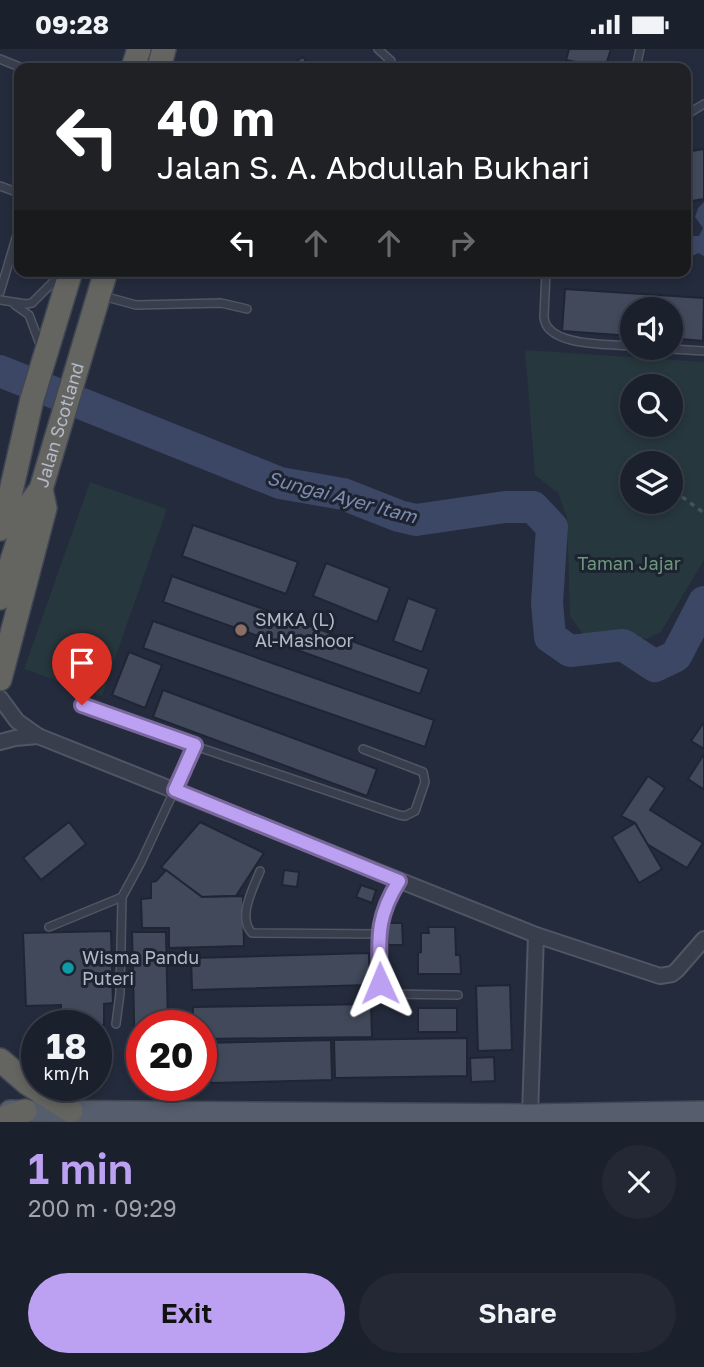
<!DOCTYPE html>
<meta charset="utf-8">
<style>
:root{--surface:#1b202d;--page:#242835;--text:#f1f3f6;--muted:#a0a3aa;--line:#393e49;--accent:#bca0f2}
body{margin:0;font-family:"Golos Text",sans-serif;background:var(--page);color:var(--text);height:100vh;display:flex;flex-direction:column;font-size:26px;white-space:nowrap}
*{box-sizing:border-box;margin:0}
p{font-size:23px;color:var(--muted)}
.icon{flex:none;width:38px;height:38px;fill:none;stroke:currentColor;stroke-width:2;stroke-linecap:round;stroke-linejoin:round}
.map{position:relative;height:1073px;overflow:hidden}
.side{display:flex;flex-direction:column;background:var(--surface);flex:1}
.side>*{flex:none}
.top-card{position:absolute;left:14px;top:14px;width:677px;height:214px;border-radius:14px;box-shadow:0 4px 10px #0003,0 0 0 2px var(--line);background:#202124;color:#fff;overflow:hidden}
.tools{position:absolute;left:620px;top:248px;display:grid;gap:14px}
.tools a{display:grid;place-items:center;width:63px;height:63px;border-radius:50%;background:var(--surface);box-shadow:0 4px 10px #0003,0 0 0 2px var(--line);font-size:35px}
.speed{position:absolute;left:21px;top:961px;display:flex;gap:14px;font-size:35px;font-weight:700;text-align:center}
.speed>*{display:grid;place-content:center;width:91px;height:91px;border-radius:50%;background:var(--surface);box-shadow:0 4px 10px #0003,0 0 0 2px var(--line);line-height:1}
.speed small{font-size:18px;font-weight:400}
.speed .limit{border:10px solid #d22;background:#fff;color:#111}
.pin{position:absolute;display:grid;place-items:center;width:60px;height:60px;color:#fff;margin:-72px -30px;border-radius:50% 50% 50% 0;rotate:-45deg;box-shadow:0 0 7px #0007}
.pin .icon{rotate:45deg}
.me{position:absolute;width:77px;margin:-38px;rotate:359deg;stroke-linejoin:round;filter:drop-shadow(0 0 5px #0008)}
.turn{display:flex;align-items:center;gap:24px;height:147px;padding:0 28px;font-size:32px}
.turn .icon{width:91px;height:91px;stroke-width:2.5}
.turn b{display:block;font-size:49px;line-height:60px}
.lanes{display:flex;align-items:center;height:66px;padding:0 28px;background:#0003;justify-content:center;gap:35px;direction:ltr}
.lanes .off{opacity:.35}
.round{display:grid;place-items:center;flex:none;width:74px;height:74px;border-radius:37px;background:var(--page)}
.overview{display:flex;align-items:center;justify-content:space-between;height:119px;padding:0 28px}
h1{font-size:42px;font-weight:600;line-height:52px;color:var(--accent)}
.action{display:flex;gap:14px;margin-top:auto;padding:14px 28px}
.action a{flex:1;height:80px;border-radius:42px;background:var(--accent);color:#111;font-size:28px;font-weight:600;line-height:80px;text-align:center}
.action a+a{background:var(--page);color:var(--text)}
.status{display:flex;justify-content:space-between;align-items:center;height:49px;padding:0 35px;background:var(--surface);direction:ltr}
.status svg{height:19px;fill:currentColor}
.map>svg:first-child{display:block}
.green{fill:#26373d;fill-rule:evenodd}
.water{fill:#3b4764}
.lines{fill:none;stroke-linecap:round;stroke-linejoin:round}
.river{stroke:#3b4764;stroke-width:32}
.building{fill:#41495b;stroke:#1f2533;stroke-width:2}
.service-casing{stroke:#505664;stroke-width:10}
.minor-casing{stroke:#505664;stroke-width:18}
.primary-casing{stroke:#414755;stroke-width:24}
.trunk-casing{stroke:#404654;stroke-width:26}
.path{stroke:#44545a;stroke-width:3.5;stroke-dasharray:5 5;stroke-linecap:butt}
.service{stroke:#383e4c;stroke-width:7}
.minor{stroke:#383e4c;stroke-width:14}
.primary{stroke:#565d6c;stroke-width:21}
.trunk{stroke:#646461;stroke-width:23}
.route-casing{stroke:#7a689d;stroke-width:18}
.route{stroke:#bca0f2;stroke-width:12}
.education-dot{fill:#8d6e63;stroke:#1d2331;stroke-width:2.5}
.culture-dot{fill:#0f9aa8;stroke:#1d2331;stroke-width:2.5}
.labels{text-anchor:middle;stroke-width:6;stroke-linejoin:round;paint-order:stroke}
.street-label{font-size:18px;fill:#b4b9c7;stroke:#1d2331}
.park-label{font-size:18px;fill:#6c977b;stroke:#1d2331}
.poi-label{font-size:18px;fill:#b4b9c7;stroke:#1d2331;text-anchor:start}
.water-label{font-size:19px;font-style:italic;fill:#7d8cad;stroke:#1d2331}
</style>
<div class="status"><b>09:28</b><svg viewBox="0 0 49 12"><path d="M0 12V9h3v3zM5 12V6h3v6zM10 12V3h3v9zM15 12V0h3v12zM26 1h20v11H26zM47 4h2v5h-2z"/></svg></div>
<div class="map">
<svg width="704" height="1073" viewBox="0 0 704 1073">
<rect width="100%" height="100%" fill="#242b3c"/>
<!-- green -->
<g class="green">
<path d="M525,301L704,313V511L661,583L647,590L611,585H583L570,567L567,469L558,444L535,426ZM632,338H670V376H632ZM632,415H670V453H632Z"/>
<polygon points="90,433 167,460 102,647 24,620"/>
</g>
<!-- water -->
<polygon class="water" points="704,153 704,207 698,204 692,207 686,207 686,187 699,187 703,179 695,168 698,159"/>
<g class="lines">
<!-- river -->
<polyline class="river" points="0,322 280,434 343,445 399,467 416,471 505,458 533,458 552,478 547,554 550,588 570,602 623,596 655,617 676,607 704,553"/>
</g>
<!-- building -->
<g class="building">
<polygon points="569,0 611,0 605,19 566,11"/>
<polygon points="303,8 311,19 286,19"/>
<polygon points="704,100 704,150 686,153 686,103"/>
<polygon points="565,240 704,249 703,292 670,289 670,261 632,261 632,287 562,282"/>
<polygon points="193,476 298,513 286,545 182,507"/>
<polygon points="326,514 390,539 377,573 313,547"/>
<polygon points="172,527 429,620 420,645 163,553"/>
<polygon points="408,549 437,560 422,603 393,592"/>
<polygon points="153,572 434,671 425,698 143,599"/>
<polygon points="129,603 162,616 145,659 112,646"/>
<polygon points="163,641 377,720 367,747 153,668"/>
<polygon points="704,673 704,700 691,692"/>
<polygon points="704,705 704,738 703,740 688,730"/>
<polygon points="648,727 665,739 650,761 703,794 687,819 647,795 635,774 621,767"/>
<polygon points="69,773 86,795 41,831 23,809"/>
<polygon points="200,773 264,804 236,847 202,848 161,818"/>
<polygon points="635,774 662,820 639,834 612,788"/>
<polygon points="166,821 202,848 243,847 244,897 169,899 169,879 142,879 141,850 151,849 151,833 156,832"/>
<polygon points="284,821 299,823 297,838 282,836"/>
<polygon points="361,836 376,841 372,854 356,848"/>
<polygon points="387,874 402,874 403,896 388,896"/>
<polygon points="428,878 455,878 456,906 460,906 461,925 418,925 418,904 421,903 421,884 429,884"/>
<polygon points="111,882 113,954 104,955 104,976 61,976 61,956 26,957 23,884"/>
<polygon points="132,883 166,883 168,976 142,976 142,1012 135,1012"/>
<polygon points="369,904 370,936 192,941 191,909"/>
<polygon points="510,936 512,1001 478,1002 476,937"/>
<polygon points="371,955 372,988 201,990 201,976 193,976 193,958"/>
<rect x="418" y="959" width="39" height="24"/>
<polygon points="467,989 467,1027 335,1029 334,991"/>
<polygon points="331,991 332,1031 211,1034 211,1027 201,1027 201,994"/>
<polygon points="494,1008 495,1032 471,1033 470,1009"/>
</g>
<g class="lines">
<!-- service casing -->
<g class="service-casing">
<g id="service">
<polyline points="378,0 391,12"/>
<polyline points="0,10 22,19"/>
<polyline points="636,19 640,0"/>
<polyline points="686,66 704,55"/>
<polyline points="0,137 19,144"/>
<path d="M546,222L544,268C546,298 609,295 632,297"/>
<polyline points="0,243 19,179"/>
<polyline points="103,247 136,256 221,254 247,260"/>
<polyline points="0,251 26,255 32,254 63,223"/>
<polyline points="15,256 29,266 41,298"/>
<polyline points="656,299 704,302"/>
<polyline points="82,656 195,697"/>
<path d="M260,822C253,840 237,868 252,884L379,885"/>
<polyline points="399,832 388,849 380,870 381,940 390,945 458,946"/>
<polyline points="49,878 122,848 141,813 195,697 399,766 405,767 415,762 425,733 423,723 363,700"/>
<polyline points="116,975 120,944 122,848"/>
</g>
</g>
<!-- minor casing -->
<g class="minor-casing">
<g id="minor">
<polyline points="0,649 17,672 38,687 536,886 530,1066"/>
<polyline points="0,693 15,689 38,687"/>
<polyline points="536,886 660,927 672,925 677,921 704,890"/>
</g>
</g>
<!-- primary casing -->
<g class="primary-casing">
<polyline id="primary" points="10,1062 530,1066 704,1063"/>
</g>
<!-- trunk casing -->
<g class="trunk-casing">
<g id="trunk">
<polyline points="133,19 139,0"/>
<polyline points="159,19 164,0"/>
<polyline points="0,480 9,451 32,350 71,222"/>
<path id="s1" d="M0,549L30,455L41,440L106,222"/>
<polyline points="0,630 45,459 41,440"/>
<polyline points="0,1011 27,1034 71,1062"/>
<polyline points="0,1070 25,1062"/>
</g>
</g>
<!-- path -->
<polyline class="path" points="674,442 704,464"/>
<!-- service -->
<use href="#service" class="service"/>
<!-- minor -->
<use href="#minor" class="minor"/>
<!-- primary -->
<use href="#primary" class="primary"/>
<!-- trunk -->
<use href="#trunk" class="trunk"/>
</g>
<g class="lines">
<!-- route casing -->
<g class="route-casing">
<path id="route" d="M82,656L195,696L175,741L399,832C375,870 379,891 380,934"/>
</g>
<!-- route -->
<use href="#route" class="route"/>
</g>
<!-- markers -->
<circle class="education-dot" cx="241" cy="581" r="7"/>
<circle class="culture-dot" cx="68" cy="919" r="7"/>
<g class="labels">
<!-- street labels -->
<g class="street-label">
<text dy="6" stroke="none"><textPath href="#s1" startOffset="184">Jalan Scotland</textPath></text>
</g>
<!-- park labels -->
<g class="park-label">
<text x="629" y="521">Taman Jajar</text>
</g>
<!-- poi labels -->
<g class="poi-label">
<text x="255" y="577">SMKA (L)<tspan x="255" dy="21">Al-Mashoor</tspan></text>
<text x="82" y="915">Wisma Pandu<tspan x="82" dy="21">Puteri</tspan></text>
</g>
<!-- water labels -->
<g class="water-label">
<text transform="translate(342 448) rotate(15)" y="7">Sungai Ayer Itam</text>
</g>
</g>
</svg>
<div class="tools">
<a><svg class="icon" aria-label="sound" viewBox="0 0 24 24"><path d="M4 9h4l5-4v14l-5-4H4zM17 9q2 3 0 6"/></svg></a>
<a><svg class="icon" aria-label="search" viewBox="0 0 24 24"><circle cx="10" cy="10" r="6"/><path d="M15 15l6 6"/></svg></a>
<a><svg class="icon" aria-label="layers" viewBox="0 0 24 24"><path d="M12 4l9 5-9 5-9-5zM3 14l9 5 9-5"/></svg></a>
</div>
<div class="speed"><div>18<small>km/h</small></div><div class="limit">20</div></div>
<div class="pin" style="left:82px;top:656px;background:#d93025"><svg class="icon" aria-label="arrive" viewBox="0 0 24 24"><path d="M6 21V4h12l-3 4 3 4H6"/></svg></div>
<svg class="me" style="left:380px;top:934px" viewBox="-20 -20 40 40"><path d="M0-17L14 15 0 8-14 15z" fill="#bca0f2" stroke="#fff" stroke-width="4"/></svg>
<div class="top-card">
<div class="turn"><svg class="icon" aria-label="left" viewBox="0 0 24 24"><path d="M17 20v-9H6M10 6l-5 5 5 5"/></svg><div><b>40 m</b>Jalan S. A. Abdullah Bukhari</div></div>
<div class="lanes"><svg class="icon" aria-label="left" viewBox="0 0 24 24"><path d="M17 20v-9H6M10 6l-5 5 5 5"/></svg><svg class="icon off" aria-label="ahead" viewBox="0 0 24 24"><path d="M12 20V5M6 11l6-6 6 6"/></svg><svg class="icon off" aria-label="ahead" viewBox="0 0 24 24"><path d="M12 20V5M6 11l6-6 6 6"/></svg><svg class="icon off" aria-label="right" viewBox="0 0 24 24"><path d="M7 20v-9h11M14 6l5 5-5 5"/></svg></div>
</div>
</div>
<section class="side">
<div class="overview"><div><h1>1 min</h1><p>200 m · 09:29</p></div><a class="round"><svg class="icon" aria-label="close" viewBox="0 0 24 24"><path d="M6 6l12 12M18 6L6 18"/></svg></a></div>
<div class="action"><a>Exit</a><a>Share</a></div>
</section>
